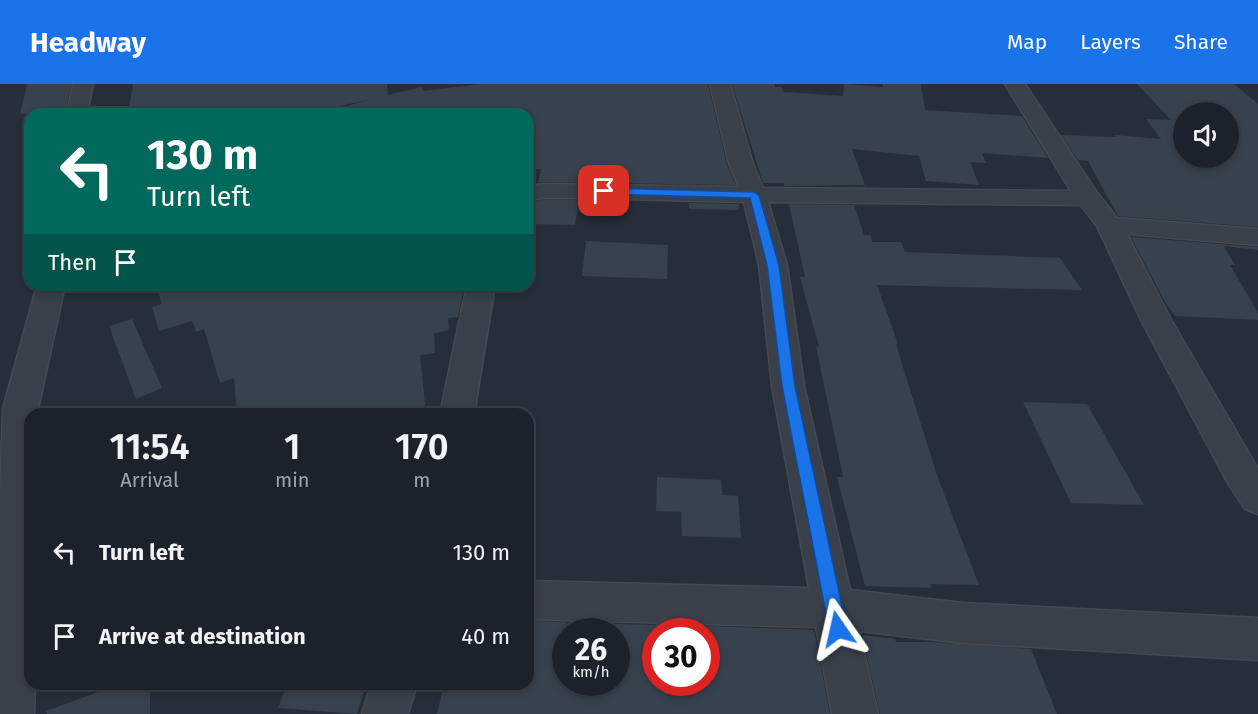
<!DOCTYPE html>
<style>
:root{--surface:#1c222b;--page:#252a33;--text:#f1f3f6;--muted:#a0a4a9;--line:#3a3f47;--accent:#1a73e8}
body{margin:0;font-family:"Fira Sans",sans-serif;background:var(--page);color:var(--text);height:100vh;display:flex;flex-direction:column;font-size:22px;white-space:nowrap}
*{box-sizing:border-box;margin:0}
p{font-size:20px;color:var(--muted)}
.icon{flex:none;width:33px;height:33px;fill:none;stroke:currentColor;stroke-width:2;stroke-linecap:round;stroke-linejoin:round}
.map{position:relative;flex:1;overflow:hidden}
.panel{position:absolute;left:24px;top:324px;width:510px;height:282px;display:flex;flex-direction:column;background:var(--surface);border-radius:18px;box-shadow:0 3px 9px #0003,0 0 0 2px var(--line)}
.panel>*{flex:none}
.hud{position:absolute;left:24px;top:24px;width:510px;height:183px;border-radius:18px;box-shadow:0 3px 9px #0003,0 0 0 2px var(--line);background:#00695c;color:#fff;overflow:hidden}
.fabs{position:absolute;left:1173px;top:18px;display:grid;gap:12px}
.fabs a{display:grid;place-items:center;width:66px;height:66px;border-radius:50%;background:var(--surface);box-shadow:0 3px 9px #0003,0 0 0 2px var(--line);font-size:30px}
.speed{position:absolute;left:552px;top:534px;display:flex;gap:12px;font-size:30px;font-weight:700;text-align:center}
.speed>*{display:grid;place-content:center;width:78px;height:78px;border-radius:50%;background:var(--surface);box-shadow:0 3px 9px #0003,0 0 0 2px var(--line);line-height:1}
.speed small{font-size:15px;font-weight:400}
.speed .limit{border:9px solid #d22;background:#fff;color:#111}
.pin{position:absolute;display:grid;place-items:center;width:51px;height:51px;color:#fff;margin:-26px;border-radius:12px;box-shadow:0 3px 9px #0006}
.me{position:absolute;width:66px;margin:-33px;rotate:349deg;stroke-linejoin:round;filter:drop-shadow(0 0 4px #0008)}
.turn{display:flex;align-items:center;gap:21px;height:126px;padding:0 24px;font-size:27px}
.turn .icon{width:78px;height:78px;stroke-width:2.5}
.turn b{display:block;font-size:42px;line-height:51px}
.then{display:flex;align-items:center;height:57px;padding:0 24px;background:#0003;gap:12px;font-size:22px}
.eta{display:flex;justify-content:space-evenly;align-items:center;height:102px;text-align:center}
.eta b{font-size:36px;font-weight:600;line-height:42px}
ul{padding:0;list-style:none}
li{display:flex;align-items:center;gap:18px;height:84px;padding:0 24px}
li div{flex:1}
li b{display:block;font-size:22px}
li em{font-style:normal}
header{display:flex;align-items:center;gap:36px;box-sizing:border-box;height:84px;padding:0 30px;background:var(--accent);color:#fff}
header strong{font-size:28px}
nav{display:flex;gap:33px;margin-inline-start:auto;font-size:21px}
.map>svg:first-child{display:block}
.building{fill:#38424f;fill-rule:evenodd}
.lines{fill:none;stroke-linecap:round;stroke-linejoin:round}
.minor-casing{stroke:#424952;stroke-width:3}
.minor{fill:#39404a;fill-rule:evenodd}
.route{fill:#1a73e8;stroke:#114b97;stroke-width:1.5}
</style>
<header>
<strong>Headway</strong>
<nav><a>Map</a><a>Layers</a><a>Share</a></nav>
</header>
<div class="map">
<svg width="1258" height="630" viewBox="0 0 1258 630">
<rect width="100%" height="100%" fill="#262e39"/>
<!-- building -->
<g class="building">
<polygon points="27,0 71,0 65,30 20,30"/>
<polygon points="133,0 387,0 388,11 422,3 423,7 480,0 708,0 727,81 736,101 538,98 541,85 528,86 528,30 351,30 350,21 369,16 299,30 128,30"/>
<polygon points="732,0 775,0 775,3 782,3 783,8 843,12 844,0 883,3 883,0 921,0 925,26 1022,32 1048,74 982,69 986,79 970,78 979,101 926,97 919,72 852,65 865,101 784,102 784,99 763,99"/>
<path d="M1137,0H1234L1258,20V143L1118,132L1088,77L1078,76L1061,51L1116,53L1115,51L1161,55L1146,35L1171,36ZM1184,28H1228V74H1184Z"/>
<polygon points="542,116 579,116 575,141 529,140 534,118"/>
<polygon points="689,119 739,120 739,126 689,125"/>
<polygon points="789,120 854,121 864,151 871,151 872,158 901,158 905,168 1060,174 1082,206 877,201 898,260 896,260 906,293 938,394 979,501 930,500 931,504 865,502 837,393 843,393 816,262 819,263 800,193 805,193"/>
<polygon points="1131,153 1258,163 1258,166 1224,162 1235,181 1230,181 1258,229 1258,236 1175,232 1165,218"/>
<polygon points="586,157 668,161 667,195 582,192"/>
<polygon points="156,201 463,201 463,207 458,233 448,234 449,246 434,249 435,269 420,271 426,330 237,330 234,294 220,299 204,245 196,248 192,237 159,247 152,223 162,220"/>
<polygon points="132,235 162,304 136,315 109,242"/>
<polygon points="1023,318 1087,320 1144,421 1071,419"/>
<polygon points="657,393 721,396 722,411 738,412 741,454 682,452 681,428 656,427"/>
<polygon points="531,537 566,538 566,598 616,598 616,540 656,541 656,598 706,598 706,542 814,546 830,630 437,630 444,600 528,600 528,552"/>
<polygon points="862,551 895,555 896,558 931,558 1031,565 1057,630 880,630"/>
<polygon points="120,600 150,600 150,630 47,630 46,627"/>
<polygon points="287,600 366,600 357,630 278,624"/>
</g>
<g class="lines">
<!-- minor casing -->
<g class="minor-casing">
<g id="minor">
<polygon points="73,0 93,0 87,30 67,30"/>
<polygon points="710,0 730,0 753,80 763,104 1071,107 1005,0 1025,0 1098,110 1117,134 1258,145 1258,161 1127,150 1171,236 1258,385 1258,430 1245,425 1229,401 1141,236 1097,142 1081,121 768,118 787,181 804,302 850,506 963,519 1258,534 1258,576 963,559 859,547 878,630 832,630 816,543 528,535 528,497 809,504 772,302 759,181 744,118 583,114 542,114 528,117 528,103 542,100 739,103 729,80"/>
<polygon points="37,201 65,201 37,330 30,330 30,600 35,600 34,630 0,630 0,409 3,325"/>
<polygon points="467,201 495,201 474,330 440,330"/>
<polygon points="371,600 417,600 408,630 362,630"/>
</g>
</g>
<!-- minor -->
<use href="#minor" class="minor"/>
</g>
<!-- route -->
<polygon class="route" points="604,104 754,108 759,111 779,181 795,302 847,545 844,551 838,554 832,551 829,545 782,302 767,181 750,114 601,110 601,105"/>
</svg>
<div class="fabs">
<a><svg class="icon" aria-label="sound" viewBox="0 0 24 24"><path d="M4 9h4l5-4v14l-5-4H4zM17 9q2 3 0 6"/></svg></a>
</div>
<div class="speed"><div>26<small>km/h</small></div><div class="limit">30</div></div>
<div class="pin" style="left:604px;top:107px;background:#d93025"><svg class="icon" aria-label="arrive" viewBox="0 0 24 24"><path d="M6 21V4h12l-3 4 3 4H6"/></svg></div>
<svg class="me" style="left:838px;top:545px" viewBox="-20 -20 40 40"><path d="M0-17L14 15 0 8-14 15z" fill="#1a73e8" stroke="#fff" stroke-width="4"/></svg>
<div class="hud">
<div class="turn"><svg class="icon" aria-label="left" viewBox="0 0 24 24"><path d="M17 20v-9H6M10 6l-5 5 5 5"/></svg><div><b>130 m</b>Turn left</div></div>
<div class="then">Then<svg class="icon" aria-label="arrive" viewBox="0 0 24 24"><path d="M6 21V4h12l-3 4 3 4H6"/></svg></div>
</div>
<section class="panel">
<div class="eta">
<div><b>11:54</b><p>Arrival</p></div>
<div><b>1</b><p>min</p></div>
<div><b>170</b><p>m</p></div>
</div>
<ul>
<li><svg class="icon" aria-label="left" viewBox="0 0 24 24"><path d="M17 20v-9H6M10 6l-5 5 5 5"/></svg><div><b>Turn left</b></div><em>130 m</em></li>
<li><svg class="icon" aria-label="arrive" viewBox="0 0 24 24"><path d="M6 21V4h12l-3 4 3 4H6"/></svg><div><b>Arrive at destination</b></div><em>40 m</em></li>
</ul>
</section>
</div>
